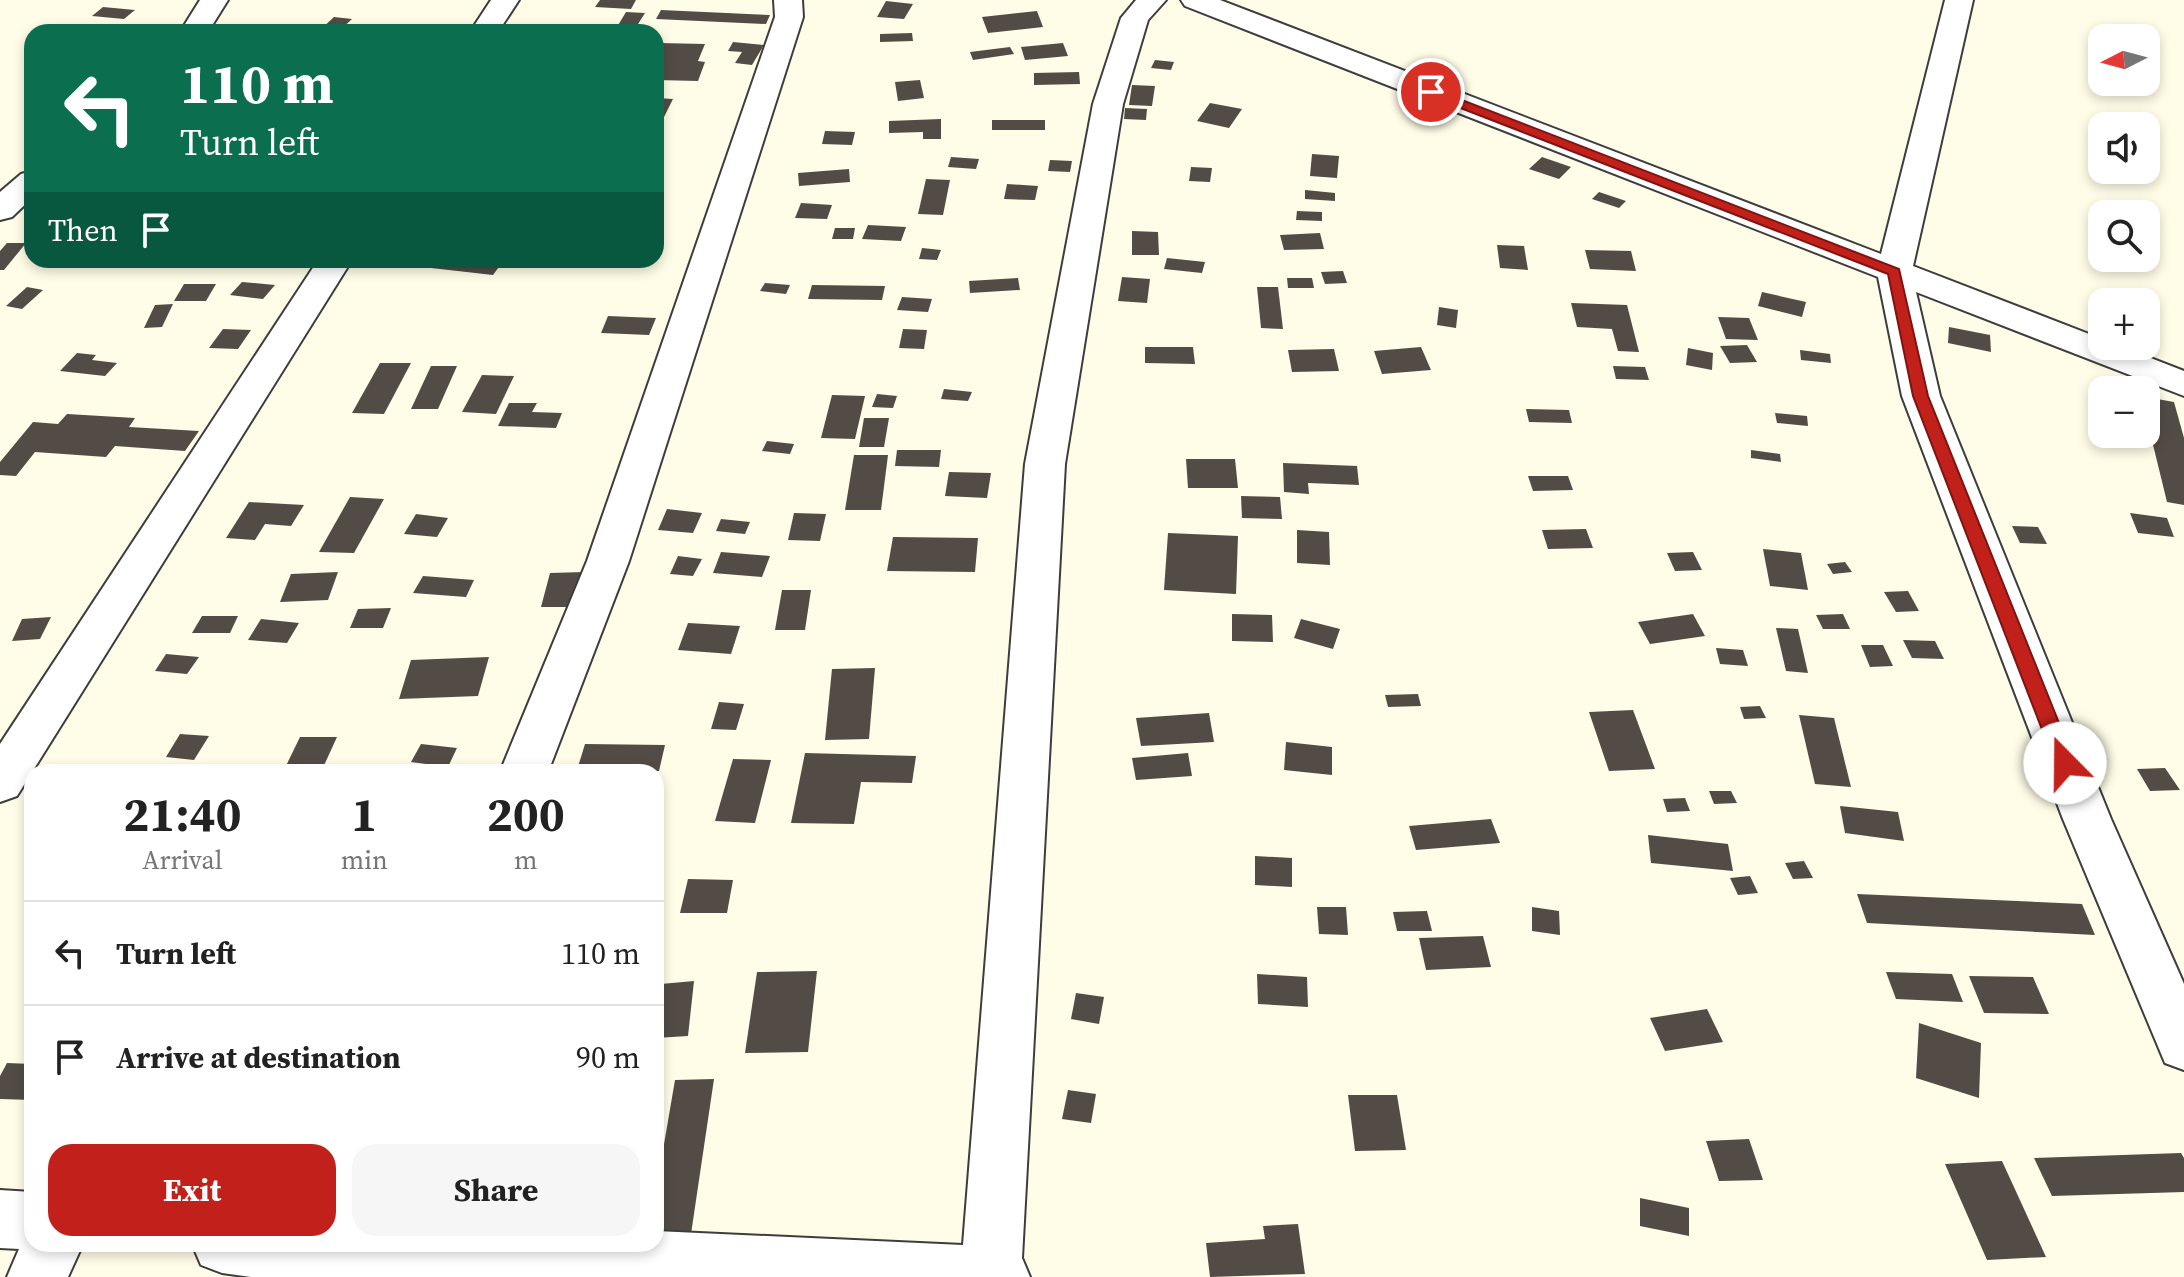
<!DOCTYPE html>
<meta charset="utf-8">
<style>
:root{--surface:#fff;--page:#f6f6f6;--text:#222;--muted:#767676;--line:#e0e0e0;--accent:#c1211a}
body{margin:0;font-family:"Source Serif 4",serif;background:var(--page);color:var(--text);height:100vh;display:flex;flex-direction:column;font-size:30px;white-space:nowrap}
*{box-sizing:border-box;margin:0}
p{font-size:26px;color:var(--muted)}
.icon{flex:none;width:44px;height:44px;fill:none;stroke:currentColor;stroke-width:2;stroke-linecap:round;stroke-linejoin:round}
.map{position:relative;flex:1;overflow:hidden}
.details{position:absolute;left:24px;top:764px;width:640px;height:488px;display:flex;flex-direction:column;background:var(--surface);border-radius:24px;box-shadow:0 4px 12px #0003}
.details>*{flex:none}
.top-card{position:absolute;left:24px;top:24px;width:640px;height:244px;border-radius:24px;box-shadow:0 4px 12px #0003;background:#0b6e4f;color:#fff;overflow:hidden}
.needle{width:52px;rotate:264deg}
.controls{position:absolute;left:2088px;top:24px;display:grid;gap:16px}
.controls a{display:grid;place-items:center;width:72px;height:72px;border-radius:16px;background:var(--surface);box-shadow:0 4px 12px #0003;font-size:40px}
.pin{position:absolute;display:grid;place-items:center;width:68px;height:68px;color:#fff;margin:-34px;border:4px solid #fff;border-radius:50%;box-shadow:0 2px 8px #0007}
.me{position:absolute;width:88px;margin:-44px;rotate:338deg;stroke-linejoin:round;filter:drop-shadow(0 0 6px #0008)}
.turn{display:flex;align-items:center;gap:28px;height:168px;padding:0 24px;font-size:36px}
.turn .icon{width:104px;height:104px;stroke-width:2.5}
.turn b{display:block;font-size:56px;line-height:68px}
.then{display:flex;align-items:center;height:76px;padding:0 24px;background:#0003;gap:16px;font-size:30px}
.eta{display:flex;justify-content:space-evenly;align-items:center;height:136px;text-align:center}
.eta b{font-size:48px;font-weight:700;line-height:56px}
.button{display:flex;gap:16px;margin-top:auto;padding:16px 24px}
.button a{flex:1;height:92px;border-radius:24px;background:var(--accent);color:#fff;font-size:32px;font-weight:700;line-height:92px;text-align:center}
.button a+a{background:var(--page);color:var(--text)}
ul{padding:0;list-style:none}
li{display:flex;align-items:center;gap:24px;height:104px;padding:0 24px;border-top:2px solid var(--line)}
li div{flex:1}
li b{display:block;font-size:30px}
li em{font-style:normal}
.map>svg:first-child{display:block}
.building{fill:#534c46}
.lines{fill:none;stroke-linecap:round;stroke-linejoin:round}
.minor-casing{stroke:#3d3d3d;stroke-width:4}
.minor{fill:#fff;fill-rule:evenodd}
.route{fill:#c1211a;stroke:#7d1511;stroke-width:2}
</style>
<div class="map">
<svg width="2184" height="1277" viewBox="0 0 2184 1277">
<rect width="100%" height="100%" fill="#fffce7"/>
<!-- building -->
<g class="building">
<polygon points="600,0 636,0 631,9 595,7"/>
<polygon points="886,1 913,4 904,19 877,17"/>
<polygon points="103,7 135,10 124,19 92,16"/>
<polygon points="661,10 770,15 766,24 656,19"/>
<polygon points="1037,11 1043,27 988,33 982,17"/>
<polygon points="626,12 645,13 633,32 614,32"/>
<polygon points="334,17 352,19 338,32 320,30"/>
<polygon points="912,33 913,41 880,42 880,34"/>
<polygon points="733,42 764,45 752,65 735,63 742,52 728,51"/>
<polygon points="659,43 705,44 698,61 705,62 698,81 656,80 656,51"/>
<polygon points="1063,43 1068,56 1025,60 1021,47"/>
<polygon points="1010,47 1014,54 973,60 970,52"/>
<polygon points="1155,60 1174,62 1171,70 1151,68"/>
<polygon points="1079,72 1080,84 1034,85 1034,73"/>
<polygon points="920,80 924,98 898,101 895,82"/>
<polygon points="1132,85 1155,86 1152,106 1129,105"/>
<polygon points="656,98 673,99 664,117 656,117"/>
<polygon points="1210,103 1242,109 1229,128 1197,121"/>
<polygon points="1125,108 1147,109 1146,120 1124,119"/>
<polygon points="941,119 941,139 923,139 923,132 889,133 889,121"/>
<rect x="992" y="120" width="53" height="10"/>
<polygon points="825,131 855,132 852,145 822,144"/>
<polygon points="1312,154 1339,156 1337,178 1310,176"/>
<polygon points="951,157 979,159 976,169 948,167"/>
<polygon points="1542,157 1571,167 1559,179 1529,169"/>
<polygon points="1050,160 1072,161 1070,172 1048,171"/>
<polygon points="1191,167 1212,168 1210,182 1189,181"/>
<polygon points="849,169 850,182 799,186 798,173"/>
<polygon points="926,179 950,180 943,215 918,214"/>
<polygon points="1007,184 1038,186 1035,200 1004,199"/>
<polygon points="1305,190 1335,193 1335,201 1305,199"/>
<polygon points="1599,192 1626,201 1619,208 1592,199"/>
<polygon points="801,203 832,205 827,219 795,218"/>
<polygon points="1297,211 1322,212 1322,221 1296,220"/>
<polygon points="868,225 906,227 901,241 862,239"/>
<polygon points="835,228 855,228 853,239 832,239"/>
<polygon points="1132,231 1158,232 1159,255 1132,255"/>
<polygon points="1320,233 1324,249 1284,250 1280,235"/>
<polygon points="7,243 26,243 4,270 0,270 0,251"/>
<polygon points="1497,245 1524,246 1528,270 1500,268"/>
<polygon points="922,248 941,250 937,260 919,259"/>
<polygon points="1585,250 1631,251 1636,271 1590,269"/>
<polygon points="1167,258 1205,262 1202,273 1164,269"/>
<polygon points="438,260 504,260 493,275 431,268"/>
<polygon points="1343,271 1347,283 1325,284 1321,272"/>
<polygon points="1122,277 1150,279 1147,303 1118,301"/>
<polygon points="1018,278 1020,290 970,293 969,281"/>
<polygon points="1287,278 1312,278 1314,288 1288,288"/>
<polygon points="242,282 275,285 263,299 230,295"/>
<polygon points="765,283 790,285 786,294 760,291"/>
<polygon points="184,284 216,284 206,301 174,301"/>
<polygon points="812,285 885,286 882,300 808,299"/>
<polygon points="27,287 43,290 22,309 6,306"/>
<polygon points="1257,287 1278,287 1283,329 1261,328"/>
<polygon points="1762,292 1806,302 1802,317 1758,306"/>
<polygon points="902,297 932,299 928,312 897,310"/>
<polygon points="1571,303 1627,305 1639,352 1618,351 1612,329 1577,327"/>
<polygon points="173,304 162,327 144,328 155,305"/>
<polygon points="1439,307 1458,310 1456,328 1437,325"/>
<polygon points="608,316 656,318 649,335 601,333"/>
<polygon points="1718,317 1749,318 1758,340 1726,339"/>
<polygon points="1949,327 1990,335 1991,352 1948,343"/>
<polygon points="223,329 251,330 238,349 209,348"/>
<polygon points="903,329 927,330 924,349 899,348"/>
<polygon points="1747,345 1757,362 1730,363 1720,346"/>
<polygon points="1145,347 1193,347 1195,364 1145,363"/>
<polygon points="1421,347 1431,370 1382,374 1374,351"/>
<polygon points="1688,348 1713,353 1712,370 1686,365"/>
<polygon points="1334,349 1339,371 1292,372 1288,350"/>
<polygon points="1800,350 1830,354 1831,363 1801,360"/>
<polygon points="77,353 96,355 92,360 117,363 105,376 60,371"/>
<polygon points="380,363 411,363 384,414 352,413"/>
<polygon points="431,366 457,366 438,409 411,409"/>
<polygon points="1613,366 1645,367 1649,380 1616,379"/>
<polygon points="482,375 514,376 496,414 462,412"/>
<polygon points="944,389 972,392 968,401 941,399"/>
<polygon points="877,394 897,396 893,408 872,407"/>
<polygon points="832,395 865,396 855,439 821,438"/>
<polygon points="2146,397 2174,402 2184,438 2184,505 2167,502 2146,416"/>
<polygon points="509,403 537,403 532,412 562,413 556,428 498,426"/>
<polygon points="1526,409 1569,410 1572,423 1529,422"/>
<polygon points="1775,413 1807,416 1808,426 1777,423"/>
<polygon points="67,414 135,418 129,427 199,431 185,451 115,446 106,457 35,452 16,476 0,475 0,462 33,422 58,424"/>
<polygon points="864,418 889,418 884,447 859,447"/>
<polygon points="767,441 794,444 790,454 762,451"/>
<polygon points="897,450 941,450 939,467 895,466"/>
<polygon points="1751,450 1780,454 1781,462 1751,458"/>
<polygon points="854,455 888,455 881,510 845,510"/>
<polygon points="1186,459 1235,459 1238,488 1188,488"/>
<polygon points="1283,463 1357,466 1359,485 1308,483 1309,494 1284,492"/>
<polygon points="949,472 991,473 987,498 945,496"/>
<polygon points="1528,476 1568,476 1573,490 1533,491"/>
<polygon points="1241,496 1280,497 1282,519 1242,518"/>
<polygon points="350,497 384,499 354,553 319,552"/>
<polygon points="249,502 304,505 291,526 265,524 255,540 226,538"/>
<polygon points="667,509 702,513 693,533 658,530"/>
<polygon points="794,513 826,514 820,541 788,540"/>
<polygon points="2130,513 2167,518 2174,537 2138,533"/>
<polygon points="416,514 448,518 437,537 404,534"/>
<polygon points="721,519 750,522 745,534 716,531"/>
<polygon points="2012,526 2038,527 2047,544 2020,543"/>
<polygon points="1586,529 1593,548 1548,549 1542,530"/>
<polygon points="1297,530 1329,532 1330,565 1297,563"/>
<polygon points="1168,533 1238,536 1236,594 1164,590"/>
<polygon points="893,537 978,538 975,572 887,571"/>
<polygon points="1763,549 1801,553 1808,590 1770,586"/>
<polygon points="721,552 770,556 762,577 713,573"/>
<polygon points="1693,552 1702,570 1675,571 1667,553"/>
<polygon points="678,556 702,559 693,576 670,574"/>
<polygon points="1845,562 1852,572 1833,574 1827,564"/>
<polygon points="338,572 328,600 280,602 291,574"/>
<polygon points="584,572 575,607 541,607 550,573"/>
<polygon points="423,576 474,580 466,597 413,593"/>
<polygon points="782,590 811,590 805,630 775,630"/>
<polygon points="1908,591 1919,611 1896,612 1884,592"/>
<polygon points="391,608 383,628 350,628 358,609"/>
<polygon points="1232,614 1272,615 1273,642 1232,641"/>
<polygon points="1693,614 1705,636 1650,644 1638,622"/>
<polygon points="1843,614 1850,629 1823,629 1816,615"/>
<polygon points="202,616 238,616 230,633 192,633"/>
<polygon points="51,617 40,639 12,641 22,619"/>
<polygon points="261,619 299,623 287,643 248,640"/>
<polygon points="1301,619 1340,629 1333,649 1294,638"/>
<polygon points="688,623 740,626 731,654 678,650"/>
<polygon points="1776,628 1798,629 1808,673 1786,671"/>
<polygon points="1903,640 1935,641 1944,659 1912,658"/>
<polygon points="1861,645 1883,645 1893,666 1870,667"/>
<polygon points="1716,648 1743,650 1748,666 1720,664"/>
<polygon points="166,654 199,657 187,674 155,671"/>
<polygon points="489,657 478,696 399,699 411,660"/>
<polygon points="875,668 869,739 825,740 832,669"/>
<polygon points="1418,694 1421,706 1388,707 1385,695"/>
<polygon points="719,702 744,704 736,730 711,729"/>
<polygon points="1760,706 1766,718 1744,719 1740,707"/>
<polygon points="1633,710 1655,769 1609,771 1589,712"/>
<polygon points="1209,713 1214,742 1141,746 1136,718"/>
<polygon points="1799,715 1834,718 1851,787 1815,784"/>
<polygon points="180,734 209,736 194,760 166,757"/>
<polygon points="300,737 337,737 321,772 283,772"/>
<polygon points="1286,742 1332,747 1332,775 1284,770"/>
<polygon points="421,744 457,748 448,767 411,762"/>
<polygon points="585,744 665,745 659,771 577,770"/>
<polygon points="805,753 916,756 912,783 861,782 854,824 791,823"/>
<polygon points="1188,753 1192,776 1136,780 1132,758"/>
<polygon points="733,759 771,760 755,823 715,821"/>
<polygon points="2165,768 2180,790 2150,791 2137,769"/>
<polygon points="1709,791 1731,791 1737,803 1714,804"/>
<polygon points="1685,798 1690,811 1667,812 1663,799"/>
<polygon points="1840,806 1898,812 1904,841 1845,833"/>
<polygon points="1491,819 1500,843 1416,850 1409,826"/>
<polygon points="1648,835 1728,844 1733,871 1651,863"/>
<polygon points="1255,856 1292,858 1292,887 1255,885"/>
<polygon points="1804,861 1813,878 1793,879 1785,863"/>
<polygon points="1750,876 1758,893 1738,895 1730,878"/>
<polygon points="688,879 733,880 727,913 680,913"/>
<polygon points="1857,894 2082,904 2095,935 1867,923"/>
<polygon points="1317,907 1346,907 1348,935 1319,934"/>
<polygon points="1532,907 1559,911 1560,935 1532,931"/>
<polygon points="1427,911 1432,931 1397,931 1393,912"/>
<polygon points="1483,936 1491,967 1426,970 1419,938"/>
<polygon points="817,971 808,1052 745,1053 757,972"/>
<polygon points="1886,972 1952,974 1963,1002 1896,999"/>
<polygon points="1257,974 1307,977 1308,1007 1258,1004"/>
<polygon points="1969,976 2033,977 2049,1014 1984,1013"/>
<polygon points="694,981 688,1036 656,1038 661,984"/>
<polygon points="1076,993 1104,997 1099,1024 1071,1019"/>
<polygon points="1707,1009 1723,1042 1665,1051 1650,1018"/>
<polygon points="1919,1023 1981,1043 1979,1098 1916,1078"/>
<polygon points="7,1063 32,1064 32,1100 0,1099 0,1076"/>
<polygon points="714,1079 691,1234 656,1235 656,1191 675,1080"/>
<polygon points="1068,1090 1096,1094 1091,1123 1062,1119"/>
<polygon points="1348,1095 1397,1095 1406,1150 1355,1151"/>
<polygon points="1749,1139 1763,1180 1719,1181 1706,1141"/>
<polygon points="2181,1153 2184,1158 2184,1192 2052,1196 2034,1158"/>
<polygon points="2002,1161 2046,1257 1987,1260 1945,1164"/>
<polygon points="1640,1198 1689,1208 1689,1236 1640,1226"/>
<polygon points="1298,1224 1305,1274 1210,1277 1206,1243 1265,1239 1263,1226"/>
</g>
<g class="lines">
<!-- minor casing -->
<g class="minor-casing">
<g id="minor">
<polygon points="200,0 228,0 208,32 180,32"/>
<polygon points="491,0 519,0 498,32 470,32"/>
<polygon points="774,0 802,0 803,17 629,561 548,772 500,772 587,561 775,17"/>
<polygon points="1136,0 1166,0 1148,20 1123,104 1065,464 1022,1258 1030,1277 251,1277 222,1273 201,1265 192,1244 656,1244 656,1231 963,1245 1025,464 1093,104 1121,18"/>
<polygon points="1181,0 1220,0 1881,254 1945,0 1973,0 1913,266 2102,339 2102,346 2120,346 2184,371 2184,396 1916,292 1940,396 2111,819 2184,984 2184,1070 2165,1063 2063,819 1902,396 1878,277 1185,6"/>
<polygon points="32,171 32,198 12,217 0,220 0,192 21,174"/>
<polygon points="318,260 352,260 17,796 0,802 0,744"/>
<polygon points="0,1190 32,1192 32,1244 83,1244 68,1277 7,1277 19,1249 0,1248"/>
</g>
</g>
<!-- minor -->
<use href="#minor" class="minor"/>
</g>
<!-- route -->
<polygon class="route" points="1427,90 1436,90 1899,269 1928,396 2075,763 2072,768 2058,768 2055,763 1913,396 1888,274 1427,95"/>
</svg>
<div class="controls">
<a><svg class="needle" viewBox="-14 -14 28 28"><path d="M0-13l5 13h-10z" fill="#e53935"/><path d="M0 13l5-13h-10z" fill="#767676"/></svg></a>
<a><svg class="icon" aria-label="sound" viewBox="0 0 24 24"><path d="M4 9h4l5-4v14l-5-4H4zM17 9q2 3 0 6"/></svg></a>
<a><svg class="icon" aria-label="search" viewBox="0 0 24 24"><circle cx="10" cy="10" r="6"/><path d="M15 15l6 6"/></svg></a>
<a>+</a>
<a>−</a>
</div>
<div class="pin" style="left:1431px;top:92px;background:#d93025"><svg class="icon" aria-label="arrive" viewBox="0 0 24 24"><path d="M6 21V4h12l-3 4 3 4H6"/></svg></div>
<svg class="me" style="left:2065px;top:763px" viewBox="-20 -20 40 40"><circle r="19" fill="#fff"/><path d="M0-13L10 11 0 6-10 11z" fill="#c1211a"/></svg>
<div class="top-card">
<div class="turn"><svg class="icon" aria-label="left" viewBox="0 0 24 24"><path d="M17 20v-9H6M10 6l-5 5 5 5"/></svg><div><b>110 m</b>Turn left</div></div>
<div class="then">Then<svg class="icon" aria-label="arrive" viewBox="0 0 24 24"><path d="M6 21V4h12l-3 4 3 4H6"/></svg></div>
</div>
<section class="details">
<div class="eta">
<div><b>21:40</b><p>Arrival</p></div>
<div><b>1</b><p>min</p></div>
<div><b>200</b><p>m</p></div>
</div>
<ul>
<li><svg class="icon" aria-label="left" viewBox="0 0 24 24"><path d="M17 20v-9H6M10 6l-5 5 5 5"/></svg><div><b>Turn left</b></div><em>110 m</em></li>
<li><svg class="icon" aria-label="arrive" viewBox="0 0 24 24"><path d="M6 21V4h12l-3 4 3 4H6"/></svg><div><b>Arrive at destination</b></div><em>90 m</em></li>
</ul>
<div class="button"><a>Exit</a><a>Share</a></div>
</section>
</div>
